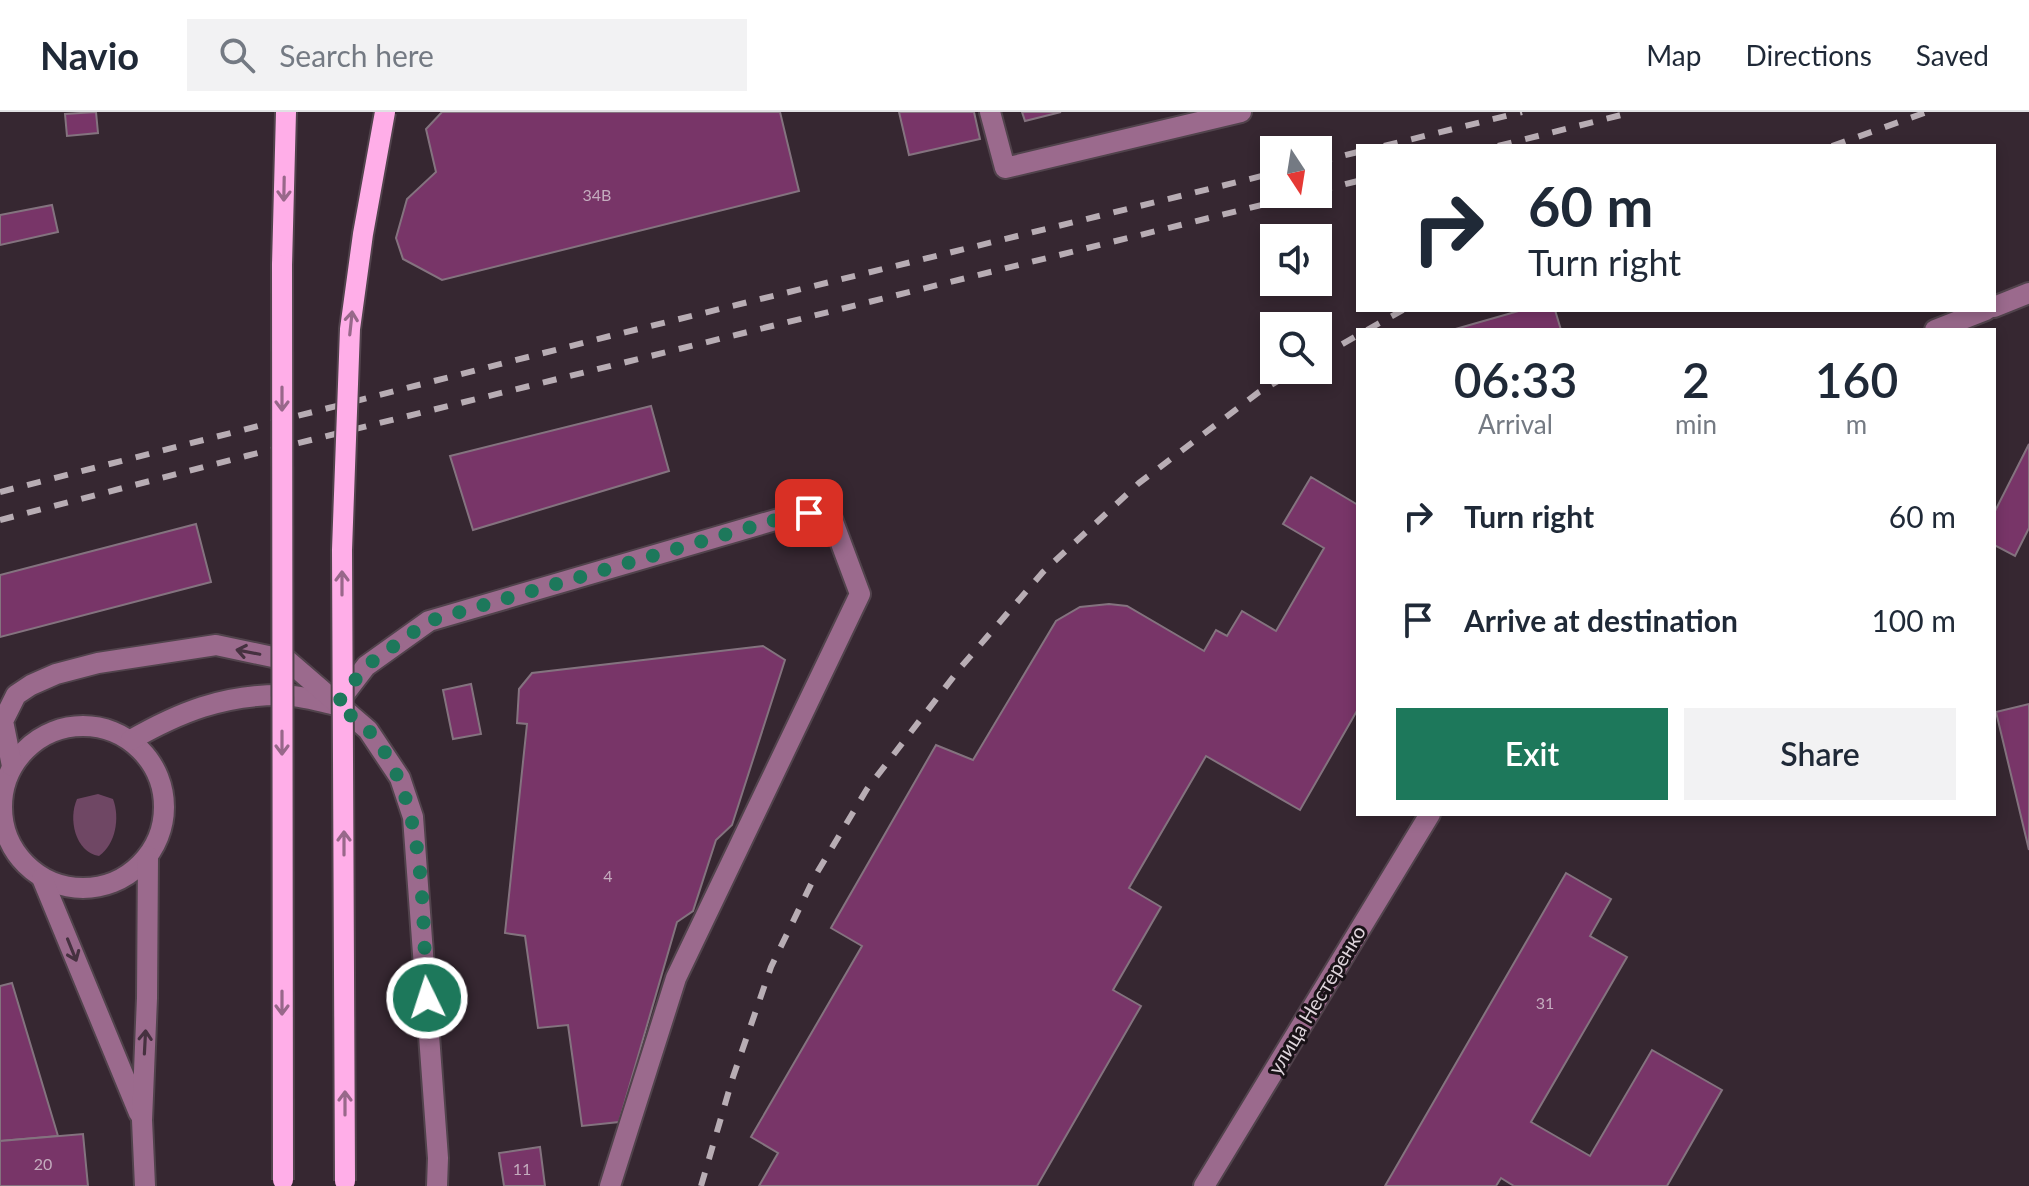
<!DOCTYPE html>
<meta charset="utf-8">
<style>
:root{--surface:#fff;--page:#f2f2f3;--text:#1f2937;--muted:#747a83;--line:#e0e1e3;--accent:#1d785b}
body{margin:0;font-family:Lato,sans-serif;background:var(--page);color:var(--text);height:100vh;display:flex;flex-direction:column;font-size:30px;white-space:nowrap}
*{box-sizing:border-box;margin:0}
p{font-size:26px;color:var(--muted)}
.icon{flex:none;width:44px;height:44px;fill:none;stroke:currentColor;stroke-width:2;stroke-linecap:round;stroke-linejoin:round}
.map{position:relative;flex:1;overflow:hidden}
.drawer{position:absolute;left:1356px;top:216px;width:640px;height:488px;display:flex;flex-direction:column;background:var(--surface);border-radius:0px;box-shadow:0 4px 12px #0003}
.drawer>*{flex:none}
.banner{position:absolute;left:1356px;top:32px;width:640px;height:168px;border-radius:0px;box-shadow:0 4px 12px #0003;background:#fff;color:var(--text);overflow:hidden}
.needle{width:52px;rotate:168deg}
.tools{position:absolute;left:1260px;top:24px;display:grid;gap:16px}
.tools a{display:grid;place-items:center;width:72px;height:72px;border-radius:0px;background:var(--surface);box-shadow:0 4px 12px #0003;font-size:40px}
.pin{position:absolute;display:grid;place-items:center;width:68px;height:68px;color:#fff;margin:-34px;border-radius:16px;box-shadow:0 4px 12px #0006}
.me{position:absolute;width:88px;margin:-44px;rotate:356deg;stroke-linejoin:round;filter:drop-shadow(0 0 6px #0008)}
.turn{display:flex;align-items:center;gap:28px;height:168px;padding:0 40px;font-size:36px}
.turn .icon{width:104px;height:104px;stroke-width:2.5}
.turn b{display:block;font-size:56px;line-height:68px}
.eta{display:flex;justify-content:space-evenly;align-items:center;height:136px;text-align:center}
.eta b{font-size:48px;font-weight:600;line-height:56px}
.button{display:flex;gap:16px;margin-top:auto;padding:16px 40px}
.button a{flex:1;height:92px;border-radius:0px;background:var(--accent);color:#fff;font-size:32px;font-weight:600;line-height:92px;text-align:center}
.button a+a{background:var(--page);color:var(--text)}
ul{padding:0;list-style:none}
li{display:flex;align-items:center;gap:24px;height:104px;padding:0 40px}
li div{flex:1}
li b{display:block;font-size:30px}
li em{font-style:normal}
header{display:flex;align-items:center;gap:48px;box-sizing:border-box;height:112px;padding:0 40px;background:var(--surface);border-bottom:2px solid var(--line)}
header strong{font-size:38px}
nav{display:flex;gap:44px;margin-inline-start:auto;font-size:28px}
.search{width:560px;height:72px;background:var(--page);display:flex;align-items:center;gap:20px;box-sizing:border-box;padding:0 28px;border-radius:0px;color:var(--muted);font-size:30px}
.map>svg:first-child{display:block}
.green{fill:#6f4764}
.building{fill:#783568;stroke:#84737f;stroke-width:2}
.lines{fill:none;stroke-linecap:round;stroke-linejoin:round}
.minor-casing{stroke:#51434c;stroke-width:24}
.major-casing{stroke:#51434c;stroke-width:24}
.minor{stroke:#9b6a8d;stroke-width:20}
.major{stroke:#ffaee8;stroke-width:20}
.rail{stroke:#b8adb4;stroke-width:6;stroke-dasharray:14 14;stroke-linecap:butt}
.major-bridge-casing{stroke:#51434c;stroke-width:24;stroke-linecap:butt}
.major-bridge{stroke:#ffaee8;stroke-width:20}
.oneway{stroke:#98688a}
.oneway2{stroke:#463140}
.route{stroke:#1d785b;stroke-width:14;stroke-dasharray:0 25.2}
.labels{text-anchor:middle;stroke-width:6;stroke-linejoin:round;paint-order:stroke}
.number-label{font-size:16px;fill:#c4acbe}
.street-label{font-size:20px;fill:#ded4db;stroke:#191217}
</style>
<header>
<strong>Navio</strong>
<div class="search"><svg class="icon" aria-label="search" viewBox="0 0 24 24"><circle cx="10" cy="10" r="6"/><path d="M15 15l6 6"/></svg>Search here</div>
<nav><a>Map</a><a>Directions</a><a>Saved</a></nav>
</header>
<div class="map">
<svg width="2029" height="1074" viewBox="0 0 2029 1074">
<rect width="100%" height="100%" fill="#362731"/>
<!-- green -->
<path class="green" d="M98,682L113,687C120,705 116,732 99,744C75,740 68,707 77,687Z"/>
<!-- building -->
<g class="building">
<polygon points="96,0 98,21 67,24 65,2"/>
<polygon points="442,0 780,0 799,79 442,168 403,147 396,126 407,87 436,60 426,17"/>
<polygon points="899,0 974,0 980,27 909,43"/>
<polygon points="1022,0 1061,0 1025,9"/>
<polygon points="52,93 58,120 0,133 0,103"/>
<polygon points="1522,198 1555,198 1561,218 1452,218"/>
<polygon points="651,294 669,359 473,418 450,344"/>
<polygon points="2029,332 2029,416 2015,444 1994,433 1994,401"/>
<polygon points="1311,365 1358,393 1358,597 1300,698 1206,644 1129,776 1161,795 1113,878 1141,894 1037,1074 759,1074 778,1041 751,1025 862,834 831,816 936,633 973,648 1056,509 1080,495 1109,492 1127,494 1204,539 1216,518 1227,524 1242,499 1276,519 1324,436 1283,412"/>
<polygon points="196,412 211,470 0,525 0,463"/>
<polygon points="763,534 785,548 732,713 716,728 693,799 677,810 619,1010 582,1014 568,913 538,916 525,824 505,821 527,612 517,611 519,577 532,561"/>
<polygon points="471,572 481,622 453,627 443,578"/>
<polygon points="2029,592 2029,738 1996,600"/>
<polygon points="1566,761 1611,787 1590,824 1627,845 1531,1010 1590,1044 1652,938 1722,978 1667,1074 1514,1074 1501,1066 1496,1074 1385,1074"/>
<polygon points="12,871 58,1024 0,1029 0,874"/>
<polygon points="83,1022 88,1074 0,1074 0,1029"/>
<polygon points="540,1035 545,1074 504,1074 499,1041"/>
</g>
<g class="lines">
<!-- minor casing -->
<g class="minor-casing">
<g id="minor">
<polyline points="990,0 1005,56 1241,0"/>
<polyline points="1994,195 2029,181"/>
<polyline points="1935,218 1986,198"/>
<polyline points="336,593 366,554 429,509 789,404 829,399 860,482 676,866 610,1074"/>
<circle cx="83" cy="695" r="81"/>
<path d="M131,628C180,600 223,583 280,583C299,583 318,589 336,593"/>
<polyline points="12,654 3,609 16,583 31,573 56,562 98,551 216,533 287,548 368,618 400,666 413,705 438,1046 437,1074"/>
<polyline points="42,766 139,1001"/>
<polyline points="145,1074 142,1008 147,886 148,744"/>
<polyline points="1204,1074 1430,702"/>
</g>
</g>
<!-- major casing -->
<g class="major-casing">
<polyline id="major" points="282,153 286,0"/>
</g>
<!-- minor -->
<use href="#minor" class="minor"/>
<!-- major -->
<use href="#major" class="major"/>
<!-- rail -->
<g class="rail">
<polyline points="1384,34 1522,0"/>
<polyline points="1498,34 1633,0"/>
<polyline points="1832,34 1927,0"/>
<polyline points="1318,50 1358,40"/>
<polyline points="1318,79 1358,69"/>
<polyline points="1367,218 1403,198"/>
<polyline points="1318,246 1358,223"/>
<polyline points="0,380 610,224 1274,61"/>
<polyline points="0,408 246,344 1306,82"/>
<polyline points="701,1074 733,965 771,855 815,764 867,677 961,555 1043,460 1139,371 1259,280 1297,258"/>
</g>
<!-- major-bridge casing -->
<g class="major-bridge-casing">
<g id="major-bridge">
<polyline points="282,153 283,1068"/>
<polyline points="345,1069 342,438 350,217 363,122 385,0"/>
</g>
</g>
<!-- major-bridge -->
<use href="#major-bridge" class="major-bridge"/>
</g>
<!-- one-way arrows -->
<defs><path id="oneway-shaft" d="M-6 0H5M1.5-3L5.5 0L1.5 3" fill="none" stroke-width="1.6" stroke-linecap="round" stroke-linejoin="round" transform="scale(2)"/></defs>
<g class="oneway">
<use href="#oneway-shaft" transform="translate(284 77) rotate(91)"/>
<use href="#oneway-shaft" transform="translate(351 211) rotate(-84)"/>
<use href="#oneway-shaft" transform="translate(282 287) rotate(90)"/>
<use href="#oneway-shaft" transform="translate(342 471) rotate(-90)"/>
<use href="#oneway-shaft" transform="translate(282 631) rotate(90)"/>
<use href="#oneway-shaft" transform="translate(344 731) rotate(-90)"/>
<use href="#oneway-shaft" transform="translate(282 891) rotate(90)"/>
<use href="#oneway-shaft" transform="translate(345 991) rotate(-90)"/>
</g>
<g class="oneway2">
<use href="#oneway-shaft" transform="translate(248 540) rotate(-169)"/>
<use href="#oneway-shaft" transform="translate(72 838) rotate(68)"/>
<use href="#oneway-shaft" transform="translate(145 930) rotate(-87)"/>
</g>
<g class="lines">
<!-- route -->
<path class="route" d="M427,886C421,800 429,689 370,620C361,610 347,601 336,593L366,554L429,509L789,404L809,401"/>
</g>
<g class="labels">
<!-- number labels -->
<g class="number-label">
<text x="597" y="89">34В</text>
<text x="608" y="770">4</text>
<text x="1545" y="897">31</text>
<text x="43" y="1058">20</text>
<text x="522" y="1063">11</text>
</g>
<!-- street labels -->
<g class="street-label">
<text transform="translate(1317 888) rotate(-59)" y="7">улица Нестеренко</text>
</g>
</g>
</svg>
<div class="tools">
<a><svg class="needle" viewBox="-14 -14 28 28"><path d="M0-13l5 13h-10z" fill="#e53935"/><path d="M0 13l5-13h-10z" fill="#747a83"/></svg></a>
<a><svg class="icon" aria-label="sound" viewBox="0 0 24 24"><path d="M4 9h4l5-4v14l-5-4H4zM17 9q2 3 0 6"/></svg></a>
<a><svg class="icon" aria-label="search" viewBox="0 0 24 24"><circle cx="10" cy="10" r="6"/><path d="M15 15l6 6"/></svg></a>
</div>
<div class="pin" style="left:809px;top:401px;background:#d93025"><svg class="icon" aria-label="arrive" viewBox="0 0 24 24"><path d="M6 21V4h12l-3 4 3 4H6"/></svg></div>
<svg class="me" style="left:427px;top:886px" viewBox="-20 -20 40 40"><circle r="17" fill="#1d785b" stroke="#fff" stroke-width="3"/><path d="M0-11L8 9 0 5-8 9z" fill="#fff"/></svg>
<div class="banner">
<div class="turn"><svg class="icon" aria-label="right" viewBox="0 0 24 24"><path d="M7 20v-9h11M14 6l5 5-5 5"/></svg><div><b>60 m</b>Turn right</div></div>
</div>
<section class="drawer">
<div class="eta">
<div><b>06:33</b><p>Arrival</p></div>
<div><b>2</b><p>min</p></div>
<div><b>160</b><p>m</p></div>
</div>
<ul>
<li><svg class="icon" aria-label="right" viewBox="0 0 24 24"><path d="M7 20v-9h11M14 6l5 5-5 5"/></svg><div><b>Turn right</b></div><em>60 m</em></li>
<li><svg class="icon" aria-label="arrive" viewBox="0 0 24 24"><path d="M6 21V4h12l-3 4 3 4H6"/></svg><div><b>Arrive at destination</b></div><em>100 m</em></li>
</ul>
<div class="button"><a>Exit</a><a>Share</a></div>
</section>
</div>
